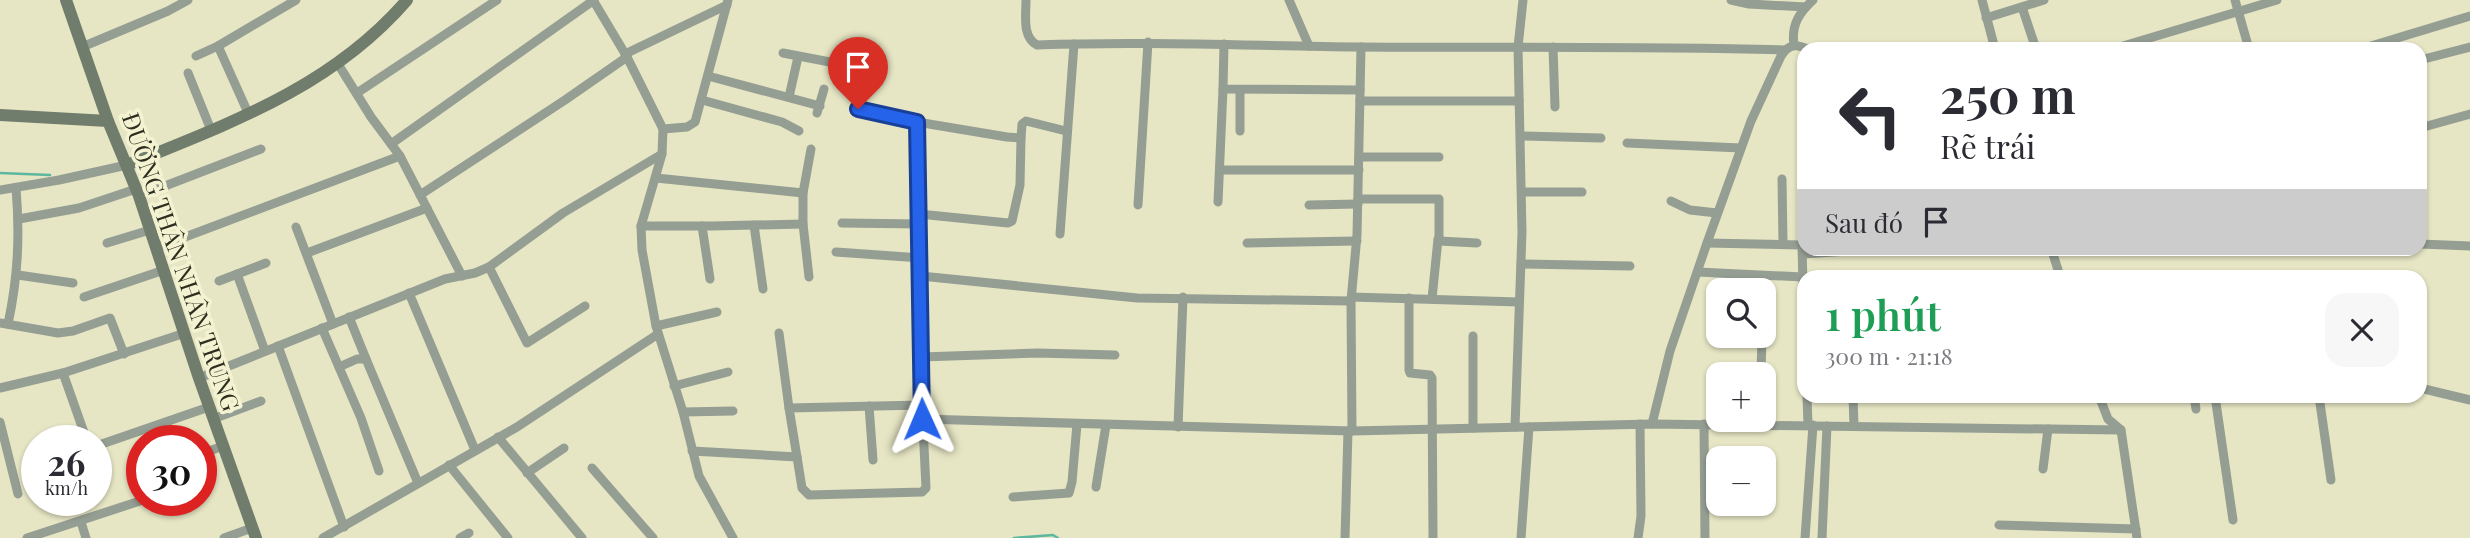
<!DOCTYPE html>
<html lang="vi">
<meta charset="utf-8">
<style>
:root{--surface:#fff;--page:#f7f7f7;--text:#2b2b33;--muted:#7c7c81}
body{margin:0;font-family:"Playfair Display",serif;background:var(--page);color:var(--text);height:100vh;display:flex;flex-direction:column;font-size:26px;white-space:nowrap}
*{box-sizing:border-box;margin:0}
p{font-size:23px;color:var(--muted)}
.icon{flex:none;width:38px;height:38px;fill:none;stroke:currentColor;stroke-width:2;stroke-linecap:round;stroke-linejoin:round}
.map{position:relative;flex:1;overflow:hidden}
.panel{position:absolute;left:1797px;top:270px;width:630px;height:133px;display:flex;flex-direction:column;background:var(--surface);border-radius:21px;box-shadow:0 2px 5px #0004}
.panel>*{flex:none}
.top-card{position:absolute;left:1797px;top:42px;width:630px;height:214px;border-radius:21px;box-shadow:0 2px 5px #0004;background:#fff;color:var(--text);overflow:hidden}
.controls{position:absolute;left:1706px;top:278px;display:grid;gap:14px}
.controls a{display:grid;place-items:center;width:70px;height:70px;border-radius:14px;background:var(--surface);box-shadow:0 2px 5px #0004;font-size:35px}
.speed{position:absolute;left:21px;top:425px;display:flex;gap:14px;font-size:35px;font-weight:700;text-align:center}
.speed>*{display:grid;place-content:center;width:91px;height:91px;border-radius:50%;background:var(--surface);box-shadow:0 2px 5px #0004;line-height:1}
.speed small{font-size:18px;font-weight:400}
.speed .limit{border:10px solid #d22;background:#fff;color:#111}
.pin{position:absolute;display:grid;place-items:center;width:60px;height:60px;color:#fff;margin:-72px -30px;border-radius:50% 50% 50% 0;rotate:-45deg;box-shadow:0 0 7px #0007}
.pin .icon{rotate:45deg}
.me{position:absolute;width:77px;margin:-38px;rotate:359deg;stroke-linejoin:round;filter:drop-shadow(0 0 5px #0008)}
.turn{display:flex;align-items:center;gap:24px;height:147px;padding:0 28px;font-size:32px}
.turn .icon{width:91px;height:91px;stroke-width:2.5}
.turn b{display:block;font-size:49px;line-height:60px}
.then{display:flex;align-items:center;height:66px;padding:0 28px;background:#0003;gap:14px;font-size:26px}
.round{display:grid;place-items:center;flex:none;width:74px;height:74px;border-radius:21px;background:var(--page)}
.overview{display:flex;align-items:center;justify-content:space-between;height:119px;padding:0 28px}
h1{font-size:42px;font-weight:600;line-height:52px;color:#1e9e55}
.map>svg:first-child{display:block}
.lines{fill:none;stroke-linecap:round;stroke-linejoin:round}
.stream{stroke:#5db79e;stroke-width:2.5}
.street{stroke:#959e93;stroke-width:9}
.secondary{stroke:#707d6c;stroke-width:12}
.route-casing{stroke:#184099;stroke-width:18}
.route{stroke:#2563eb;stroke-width:12}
.labels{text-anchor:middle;stroke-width:7;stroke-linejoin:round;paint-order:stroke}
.street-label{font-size:24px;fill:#2d2d20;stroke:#f3f2d1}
</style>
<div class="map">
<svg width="2470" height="538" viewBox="0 0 2470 538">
<rect width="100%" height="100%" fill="#e6e5c4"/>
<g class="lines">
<!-- stream -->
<g class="stream">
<polyline points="0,173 50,175"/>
<polyline points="1014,538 1053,535 1058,538"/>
</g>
<!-- street -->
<g class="street">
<polyline points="593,0 627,57 663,129 662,154 641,226 642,250 656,326 683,412 699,476 733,538"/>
<path d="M1026,0C1026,16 1022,37 1037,45C1145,41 1253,46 1360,47C1502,48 1643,46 1785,50"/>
<polyline points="1289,0 1309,46"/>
<polyline points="1731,0 1749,4 1806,7"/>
<polyline points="1982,0 1995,49"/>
<polyline points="2235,0 2249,49"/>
<polyline points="2022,7 2036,49"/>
<polyline points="1986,18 2044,0"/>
<polyline points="1224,44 1223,89 1360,90"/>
<path d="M1794,45C1791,25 1799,13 1813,0"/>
<polyline points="218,46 249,115"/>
<polyline points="82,47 168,11 188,0"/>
<polyline points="1553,47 1555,107"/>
<polyline points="2113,49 2277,0"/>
<polyline points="2361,49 2470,16"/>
<polyline points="783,53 830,62"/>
<polyline points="625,54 727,5"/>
<polyline points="196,56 218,46 296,0"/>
<polyline points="2420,60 2470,47"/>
<polyline points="338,64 371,117 400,156 462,276"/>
<polyline points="188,73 211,130"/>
<polyline points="708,76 820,106"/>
<polyline points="357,93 497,0"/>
<polyline points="789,97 798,57"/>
<polyline points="702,100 782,122 799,131"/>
<polyline points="1360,101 1519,101"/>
<polyline points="858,109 917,122 1007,137 1021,138 1022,124 1026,121 1066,131"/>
<polyline points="817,113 824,89"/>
<polyline points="1804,124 1804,133"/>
<polyline points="2420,128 2470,114"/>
<polyline points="663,129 687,127 695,122 728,0"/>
<polyline points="1240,131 1240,90"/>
<polyline points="1521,136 1601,138"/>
<polyline points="1627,143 1741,148"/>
<polyline points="391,144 594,0"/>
<polyline points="1359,157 1439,157"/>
<polyline points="1220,170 1359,170"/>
<polyline points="656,178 803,193"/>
<polyline points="1782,179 1783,243"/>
<polyline points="0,190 59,180 127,165"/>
<polyline points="1522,192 1582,192"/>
<polyline points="420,195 565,100 627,57"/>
<polyline points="139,196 261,149"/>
<polyline points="1358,199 1439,199 1439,241 1477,243"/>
<polyline points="1671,201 1690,210 1717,213"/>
<polyline points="1218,202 1223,89"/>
<polyline points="1138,205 1148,42"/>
<polyline points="1309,205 1358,204"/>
<polyline points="919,214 1008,223 1012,221 1020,185 1021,138"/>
<polyline points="19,219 79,208 136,189"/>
<polyline points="842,223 920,224"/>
<polyline points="754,225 763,289"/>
<polyline points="641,226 713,226 803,224"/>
<polyline points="702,226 710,279"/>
<polyline points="296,227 333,324"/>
<polyline points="1060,234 1074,44"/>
<polyline points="107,243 150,230"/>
<polyline points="1247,243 1357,241"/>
<polyline points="1707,243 1802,245 1804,325"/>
<polyline points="2420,244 2470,246"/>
<polyline points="156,248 400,156"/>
<polyline points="2051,248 2060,276"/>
<polyline points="836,252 921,258"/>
<polyline points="307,253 427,208"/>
<polyline points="1803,254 1893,248"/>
<polyline points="1521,264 1630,266"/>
<polyline points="489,267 527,343 585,306"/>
<polyline points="1698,272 1803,277"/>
<polyline points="237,274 265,351"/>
<polyline points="18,275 73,283"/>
<polyline points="921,276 1137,298 1351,301"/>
<polyline points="809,277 803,224 803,193 811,149"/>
<polyline points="219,281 266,263"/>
<polyline points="409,293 475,450"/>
<polyline points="84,297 164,270"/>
<polyline points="1351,297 1519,302"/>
<polyline points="1409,298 1409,370 1410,373 1430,375 1432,378 1433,538"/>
<polyline points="1432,299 1438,239"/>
<polyline points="1764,314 1765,307"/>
<polyline points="349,317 366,359"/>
<polyline points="0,323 58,333 73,331 110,318 124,354"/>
<path d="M8,324C18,277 20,236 16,188"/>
<polyline points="656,326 717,312"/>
<polyline points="322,328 361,418 379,471"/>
<polyline points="779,333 789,408"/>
<polyline points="1473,336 1473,428"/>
<polyline points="278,346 344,527"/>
<polyline points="921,357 1037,353 1115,355"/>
<polyline points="339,367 357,359 366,359 418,483"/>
<polyline points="63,373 87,441"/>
<polyline points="1761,374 1762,336"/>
<polyline points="199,378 445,279 475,273 489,267 563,213 662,154"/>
<polyline points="674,386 728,372"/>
<polyline points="0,388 63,373 185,333"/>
<polyline points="2420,388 2470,400"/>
<polyline points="1807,396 1808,425"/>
<polyline points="1853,396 1854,426"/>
<polyline points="2099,396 2108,419 2121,430 2137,538"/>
<polyline points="2194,396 2196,409"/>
<polyline points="2215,396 2233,520"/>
<polyline points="2319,396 2331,480"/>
<polyline points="869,406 873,460"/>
<polyline points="683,412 733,411"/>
<polyline points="213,419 261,401"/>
<polyline points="922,419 1352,431 1652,424 2121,430"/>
<polyline points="0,422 18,494"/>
<path d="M1652,424L1670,351L1707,243L1751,121L1781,56C1788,45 1795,43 1807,49"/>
<polyline points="1704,424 1705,538"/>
<polyline points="1178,427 1183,297"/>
<polyline points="1515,427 1522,232 1518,47 1523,0"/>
<polyline points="1352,431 1351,301 1357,235 1361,47"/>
<polyline points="498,437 582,538"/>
<polyline points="96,446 209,407"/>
<polyline points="692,451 797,457 789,408 922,405"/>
<polyline points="201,454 223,446"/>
<polyline points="797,457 802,488 809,495 922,492 926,488 922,405 917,122"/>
<polyline points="449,465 508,538"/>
<polyline points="592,468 653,538"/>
<polyline points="2043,469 2048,429"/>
<polyline points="527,473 564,448"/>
<polyline points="1096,487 1106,425"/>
<polyline points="1013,497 1069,493 1072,482 1077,424"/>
<polyline points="81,522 86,538"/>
<polyline points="1999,525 2136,529"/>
<polyline points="27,538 143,500"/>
<polyline points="224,538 252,528"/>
<polyline points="323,538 517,427 658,334"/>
<polyline points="460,538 469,533"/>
<polyline points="1345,538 1348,431"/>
<polyline points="1521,538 1529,427"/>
<polyline points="1638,538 1641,516 1640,424"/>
<polyline points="1805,538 1813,425"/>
<polyline points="1822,538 1827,426"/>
</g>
<!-- secondary -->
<g class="secondary">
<polyline points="66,0 108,121 139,196 199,378 256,538"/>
<polyline points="0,115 108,121"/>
<path d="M127,165C230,123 332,87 407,0"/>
</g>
</g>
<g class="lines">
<!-- route casing -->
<g class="route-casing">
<polyline id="route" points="858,109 917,122 922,419"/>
</g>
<!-- route -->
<use href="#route" class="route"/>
</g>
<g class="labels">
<!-- street labels -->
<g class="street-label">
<text transform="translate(180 262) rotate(71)" y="8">ĐƯỜNG THÂN NHÂN TRUNG</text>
</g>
</g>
</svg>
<div class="controls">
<a><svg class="icon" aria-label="search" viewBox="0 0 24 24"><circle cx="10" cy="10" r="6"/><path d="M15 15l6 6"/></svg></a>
<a>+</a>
<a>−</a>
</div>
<div class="speed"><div>26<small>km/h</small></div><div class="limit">30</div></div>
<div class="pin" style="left:858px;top:109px;background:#d93025"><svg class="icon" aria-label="arrive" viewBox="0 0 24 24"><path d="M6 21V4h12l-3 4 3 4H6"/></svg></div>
<svg class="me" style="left:922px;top:419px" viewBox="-20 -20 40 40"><path d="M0-17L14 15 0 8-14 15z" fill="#2563eb" stroke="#fff" stroke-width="4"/></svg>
<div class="top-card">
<div class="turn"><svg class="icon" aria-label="left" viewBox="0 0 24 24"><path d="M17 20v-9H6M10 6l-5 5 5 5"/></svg><div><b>250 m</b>Rẽ trái</div></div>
<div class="then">Sau đó<svg class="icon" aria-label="arrive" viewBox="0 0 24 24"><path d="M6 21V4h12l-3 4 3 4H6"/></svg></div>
</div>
<section class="panel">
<div class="overview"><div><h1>1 phút</h1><p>300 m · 21:18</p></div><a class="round"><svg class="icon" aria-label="close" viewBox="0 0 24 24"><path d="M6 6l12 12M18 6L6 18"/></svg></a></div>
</section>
</div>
